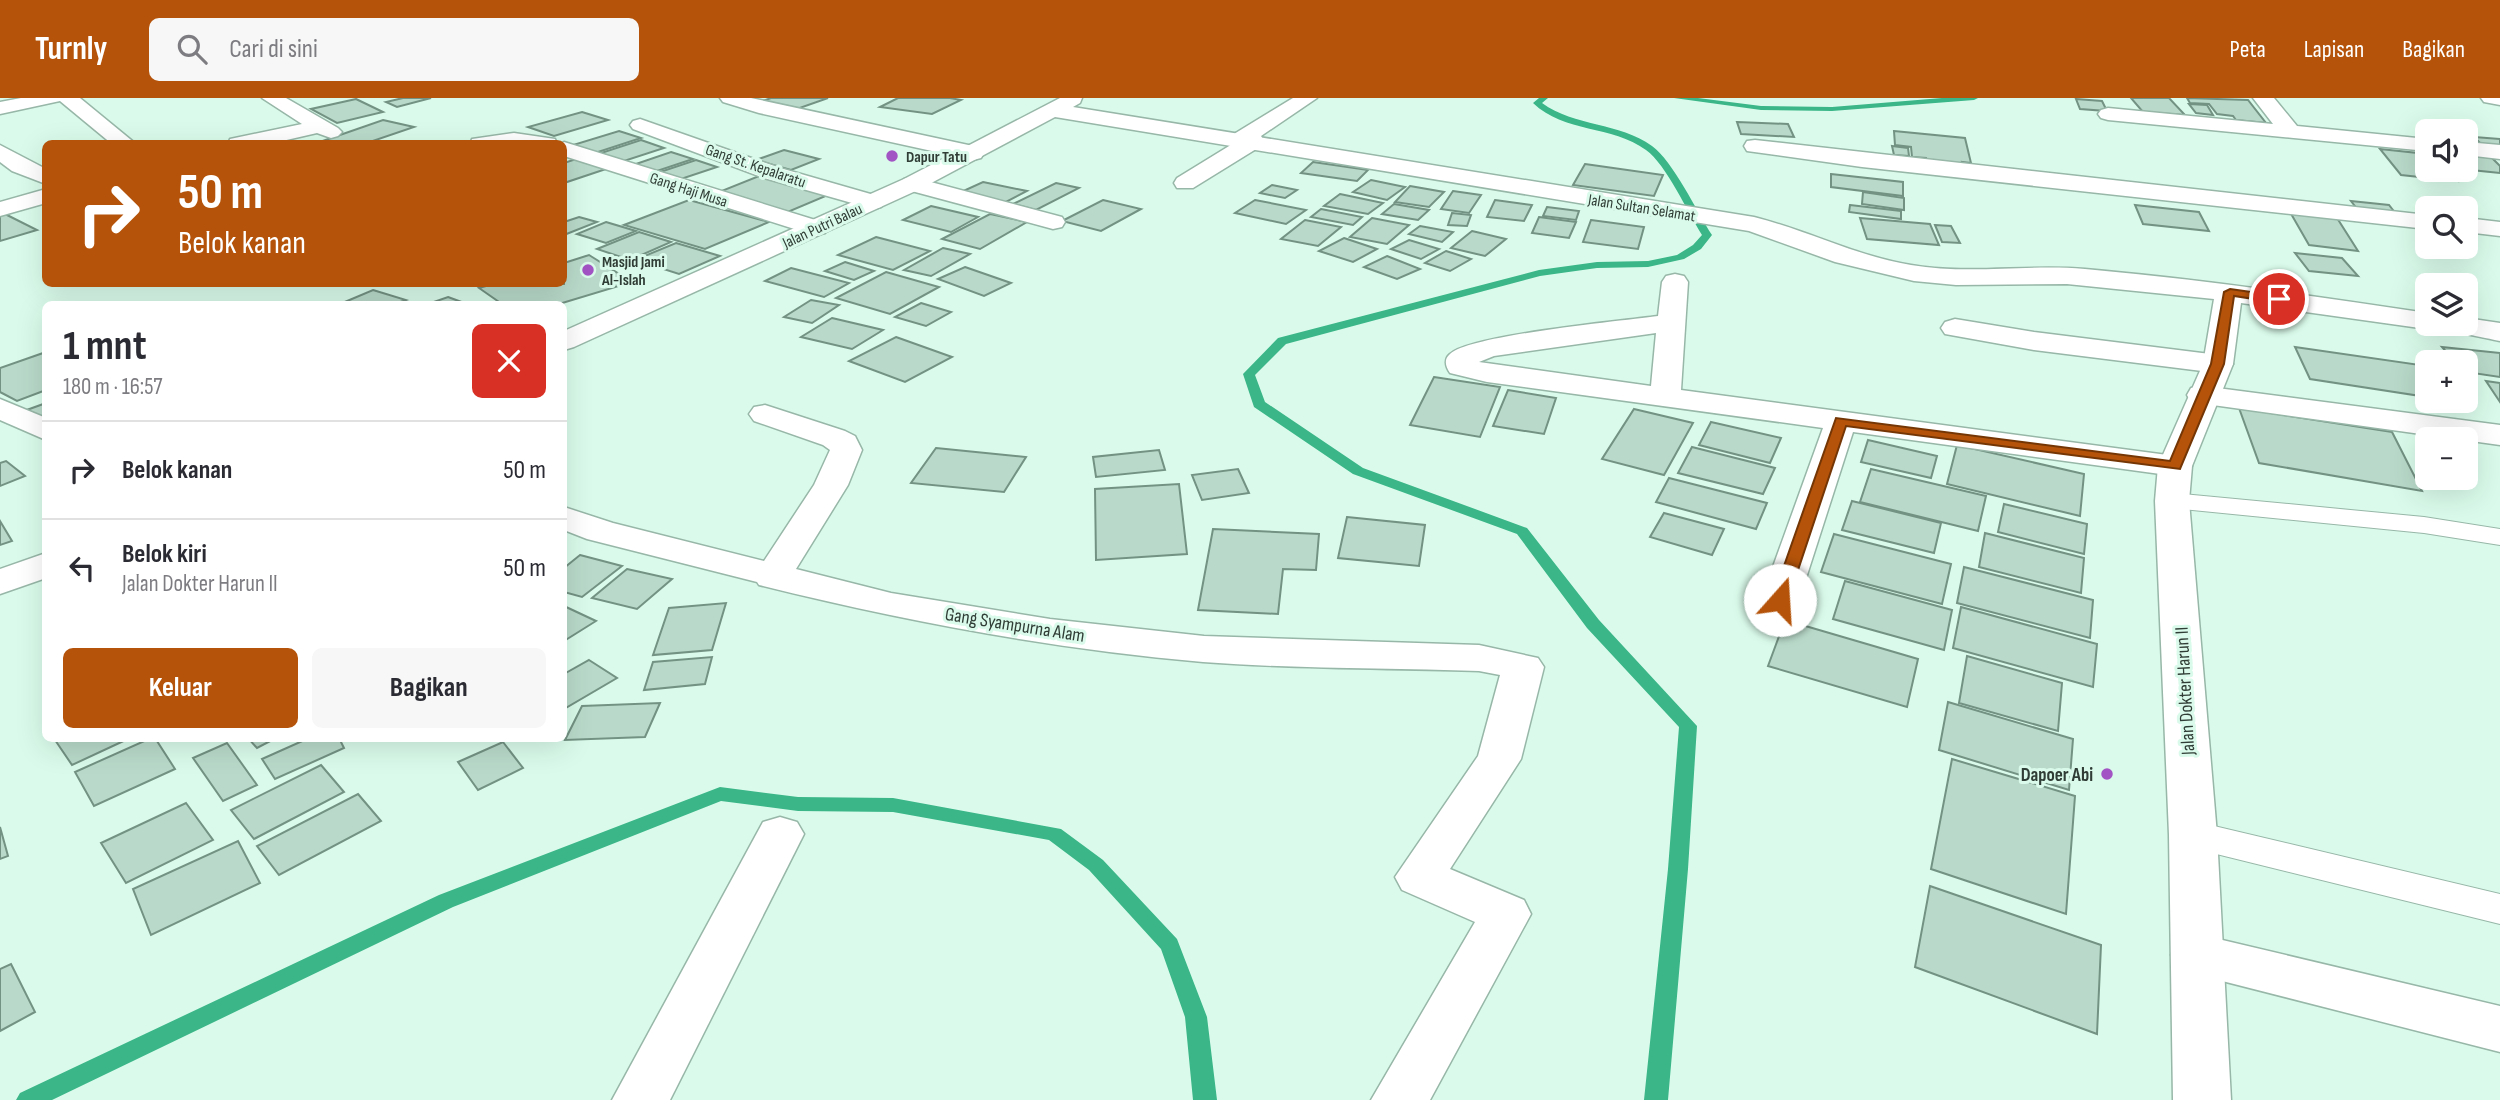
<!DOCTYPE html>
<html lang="id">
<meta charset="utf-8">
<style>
:root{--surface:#fff;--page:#f7f7f7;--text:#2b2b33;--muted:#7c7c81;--line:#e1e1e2;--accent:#b45309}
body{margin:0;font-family:"Sofia Sans Condensed",sans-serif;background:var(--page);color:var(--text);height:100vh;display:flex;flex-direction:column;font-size:26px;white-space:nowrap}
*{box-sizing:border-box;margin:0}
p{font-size:23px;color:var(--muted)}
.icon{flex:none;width:38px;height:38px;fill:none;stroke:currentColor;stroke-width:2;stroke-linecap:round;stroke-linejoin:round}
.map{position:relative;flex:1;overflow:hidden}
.drawer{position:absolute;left:42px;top:203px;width:525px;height:441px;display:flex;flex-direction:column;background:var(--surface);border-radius:10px;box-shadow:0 7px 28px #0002}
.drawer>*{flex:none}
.guide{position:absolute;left:42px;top:42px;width:525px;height:147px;border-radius:10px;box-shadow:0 7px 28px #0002;background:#b45309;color:#fff;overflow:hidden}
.buttons{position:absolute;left:2415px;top:21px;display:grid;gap:14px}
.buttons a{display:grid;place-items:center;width:63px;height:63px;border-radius:10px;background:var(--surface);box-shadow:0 7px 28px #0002;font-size:35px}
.pin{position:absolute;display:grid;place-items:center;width:60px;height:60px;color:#fff;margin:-30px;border:4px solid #fff;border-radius:50%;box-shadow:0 2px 7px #0007}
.me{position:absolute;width:77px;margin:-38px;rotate:19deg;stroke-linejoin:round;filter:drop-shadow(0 0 5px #0008)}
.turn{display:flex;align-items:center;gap:24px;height:147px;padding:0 21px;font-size:32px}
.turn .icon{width:91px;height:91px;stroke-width:2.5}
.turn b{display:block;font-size:49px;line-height:60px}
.round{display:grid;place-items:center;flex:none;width:74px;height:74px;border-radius:10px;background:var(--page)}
.head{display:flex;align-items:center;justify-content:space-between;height:119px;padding:0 21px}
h1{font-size:42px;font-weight:700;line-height:52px}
.button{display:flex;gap:14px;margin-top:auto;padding:14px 21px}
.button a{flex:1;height:80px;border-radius:10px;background:var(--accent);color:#fff;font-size:28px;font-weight:700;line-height:80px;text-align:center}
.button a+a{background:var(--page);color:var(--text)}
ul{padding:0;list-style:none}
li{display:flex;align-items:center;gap:21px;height:98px;padding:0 21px;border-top:2px solid var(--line)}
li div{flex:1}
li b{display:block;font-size:26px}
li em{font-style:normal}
header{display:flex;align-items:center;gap:42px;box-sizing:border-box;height:98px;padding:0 35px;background:var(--accent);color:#fff}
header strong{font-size:33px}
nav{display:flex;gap:38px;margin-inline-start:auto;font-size:24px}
.search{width:490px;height:63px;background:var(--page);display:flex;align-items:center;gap:18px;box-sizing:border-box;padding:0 24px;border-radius:10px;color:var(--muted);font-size:26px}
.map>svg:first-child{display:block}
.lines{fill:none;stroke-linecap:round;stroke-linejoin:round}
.stream{fill:#3ab688;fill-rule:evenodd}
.building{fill:#b9daca;stroke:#739283;stroke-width:2}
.lane-casing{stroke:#97b7a8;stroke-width:2}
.street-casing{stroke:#97b7a8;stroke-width:3}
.secondary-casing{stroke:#97b7a8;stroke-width:3}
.lane{fill:#fff;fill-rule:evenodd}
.street{fill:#fff;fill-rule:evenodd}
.secondary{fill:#fff;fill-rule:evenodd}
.route{fill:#b45309;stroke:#753606;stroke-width:2}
.poi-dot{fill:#a253c4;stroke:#dafbeb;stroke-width:2.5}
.labels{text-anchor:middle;stroke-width:6;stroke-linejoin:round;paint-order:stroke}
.far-poi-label{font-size:16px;font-weight:bold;fill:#303d36;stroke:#dafbeb;text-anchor:start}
.far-street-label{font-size:16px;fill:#303d36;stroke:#dafbeb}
.street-label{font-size:19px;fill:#303d36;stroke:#dafbeb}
.poi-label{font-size:19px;font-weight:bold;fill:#303d36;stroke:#dafbeb;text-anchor:end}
</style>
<header>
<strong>Turnly</strong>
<div class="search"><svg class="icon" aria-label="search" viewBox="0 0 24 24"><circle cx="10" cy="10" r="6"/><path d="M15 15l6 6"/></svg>Cari di sini</div>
<nav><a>Peta</a><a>Lapisan</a><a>Bagikan</a></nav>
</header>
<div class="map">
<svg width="2500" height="1002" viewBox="0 0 2500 1002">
<rect width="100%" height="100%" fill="#dafbeb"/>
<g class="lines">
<!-- stream -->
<g class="stream">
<path d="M1539,0H1548L1542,5C1575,29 1619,24 1652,48C1673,63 1697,114 1712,137L1701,151L1684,161L1648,169L1597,170L1540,178L1286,246L1255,277L1265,304L1363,370L1527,430L1599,522L1697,628L1688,771L1668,1002H1644L1668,771L1679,629L1587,530L1517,436L1353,376L1254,309L1243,276L1278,240L1539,172L1597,164L1648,163L1677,157L1693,147L1702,137C1688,115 1666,66 1646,52C1612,27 1564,35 1533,5Z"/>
<polygon points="1674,0 1698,0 1761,8 1832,9 1942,0 1978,0 1974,2 1832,13 1761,12"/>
<polygon points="720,689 798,699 893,700 1061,731 1103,762 1177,841 1207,919 1217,1002 1193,1002 1185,919 1161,851 1089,772 1049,742 893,714 798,713 721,703 453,809 52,1002 16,1002 20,995 439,797"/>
</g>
</g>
<!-- building -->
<g class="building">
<polygon points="403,0 431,0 397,9 386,4"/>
<polygon points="771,0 828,0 794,12 760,4"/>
<polygon points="898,0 950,0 961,2 932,16 880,9"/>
<polygon points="2131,0 2169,0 2185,17 2143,14"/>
<polygon points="2187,0 2248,2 2266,25 2236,22 2233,18 2217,16 2209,6 2190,5"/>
<polygon points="356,1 383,14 337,25 311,11"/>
<polygon points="2076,1 2102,3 2107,13 2080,11"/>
<polygon points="2189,6 2207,7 2213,17 2196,15"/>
<polygon points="582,14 608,22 554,38 528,29"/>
<polygon points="383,22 414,29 364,46 314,46"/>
<polygon points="1737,24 1788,26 1794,39 1741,36"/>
<polygon points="619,33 641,40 595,55 573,47"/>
<polygon points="1894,33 1965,40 1971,65 1962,64 1963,68 1927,65 1926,60 1912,59 1911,49 1895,47"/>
<polygon points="2474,39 2500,41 2500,50 2483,48"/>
<polygon points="641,42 664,50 621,64 598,56"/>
<polygon points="1892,48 1908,50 1909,58 1894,57"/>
<polygon points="2380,51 2427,56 2427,72 2447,72 2457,83 2401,77"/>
<polygon points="784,52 819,61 791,72 756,62"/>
<polygon points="671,54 693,61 651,75 630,68"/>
<polygon points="2466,57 2491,59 2500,68 2500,75 2471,72 2466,67"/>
<polygon points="576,61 606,71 564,85 564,65"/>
<polygon points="696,62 717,69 675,83 654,76"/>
<polygon points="1313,64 1368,72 1357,83 1301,75"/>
<polygon points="1585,66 1663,77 1654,98 1573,87"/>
<polygon points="1831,76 1903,84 1903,98 1831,89"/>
<polygon points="759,78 828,97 783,116 714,96"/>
<polygon points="1371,82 1405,89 1387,102 1353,94"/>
<polygon points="983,84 1027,93 1004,105 959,95"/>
<polygon points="1056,85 1079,90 1036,112 1013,106"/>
<polygon points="1272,87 1297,92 1285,100 1260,95"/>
<polygon points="1410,88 1444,94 1429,109 1395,104"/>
<polygon points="1453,93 1481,97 1469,115 1441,111"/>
<polygon points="1863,94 1904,100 1904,112 1862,106"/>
<polygon points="1340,96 1383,105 1368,116 1324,108"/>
<polygon points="689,102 769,124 705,151 624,127"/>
<polygon points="1103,102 1141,111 1101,133 1062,123"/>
<polygon points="1255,102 1306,112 1286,126 1235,115"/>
<polygon points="1495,102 1532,107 1524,123 1487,119"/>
<polygon points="2351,103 2389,107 2396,116 2358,112"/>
<polygon points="1394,106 1429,112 1418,122 1382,116"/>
<polygon points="1850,107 1901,113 1901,121 1849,114"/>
<polygon points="2135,107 2199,114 2209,133 2143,126"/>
<polygon points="931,108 978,119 951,134 903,122"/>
<polygon points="1547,109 1579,113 1576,122 1543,118"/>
<polygon points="1321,111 1362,119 1353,127 1311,119"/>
<polygon points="2290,114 2337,120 2358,153 2309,147"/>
<polygon points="3,115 37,132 0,143 0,116"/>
<polygon points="1452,115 1471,117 1467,128 1448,127"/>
<polygon points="990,116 1027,124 980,151 942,141"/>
<polygon points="579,119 597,124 564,137 564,124"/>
<polygon points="1539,119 1576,124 1569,140 1532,135"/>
<polygon points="1372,120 1409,127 1387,146 1350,139"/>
<polygon points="1860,120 1930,126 1939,147 1867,141"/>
<polygon points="1305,122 1341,129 1318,148 1281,141"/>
<polygon points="1591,122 1644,129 1638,151 1583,144"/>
<polygon points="606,124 636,133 606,145 577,136"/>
<polygon points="1935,127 1951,128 1960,145 1942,144"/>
<polygon points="1420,128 1453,134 1442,144 1409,136"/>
<polygon points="1472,133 1506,141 1485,158 1451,150"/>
<polygon points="639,134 671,144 630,162 597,151"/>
<polygon points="876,139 930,153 893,172 838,157"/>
<polygon points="1344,140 1377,151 1353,164 1319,153"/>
<polygon points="1409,142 1439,151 1421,161 1391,151"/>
<polygon points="676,145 720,158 679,176 635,162"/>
<polygon points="943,150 970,156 931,178 904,172"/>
<polygon points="1446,153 1471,161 1450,173 1425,165"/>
<polygon points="2295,155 2342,160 2358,178 2309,173"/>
<polygon points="589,157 632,184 559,206 502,206 479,190 493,186 564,186 564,165"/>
<polygon points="1387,158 1420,171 1397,181 1364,169"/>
<polygon points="845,164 874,173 854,182 825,173"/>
<polygon points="965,169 1011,185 984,198 938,181"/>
<polygon points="791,170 849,185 824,199 765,183"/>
<polygon points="886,174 939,189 890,216 836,200"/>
<polygon points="373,192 406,202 395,206 340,206"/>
<polygon points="448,199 467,206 428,206"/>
<polygon points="811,202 839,207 812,225 784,219"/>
<polygon points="921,205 951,214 926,228 895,219"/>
<polygon points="832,220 883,232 852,251 801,239"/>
<polygon points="896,239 952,259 905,284 849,263"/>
<polygon points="2295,249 2427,268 2427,299 2310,281"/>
<polygon points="2442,249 2500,255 2500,279 2466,274 2466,264 2455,264"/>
<polygon points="46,254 46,292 17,303 0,294 0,270"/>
<polygon points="1434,279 1500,289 1480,339 1410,327"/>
<polygon points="2486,283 2500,285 2500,304"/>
<polygon points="1508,292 1556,300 1544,336 1493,328"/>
<polygon points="46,305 46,324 24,313"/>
<polygon points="2239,310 2392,334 2422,393 2259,365"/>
<polygon points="1634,311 1693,325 1664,377 1602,361"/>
<polygon points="1711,324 1781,340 1770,365 1699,347"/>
<polygon points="1868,342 1937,358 1931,380 1861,364"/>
<polygon points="1957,347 2084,376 2080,418 1947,386"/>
<polygon points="1692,349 1775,370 1763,396 1678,375"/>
<polygon points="936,350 1026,359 1004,394 911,385"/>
<polygon points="1159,352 1165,372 1096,379 1093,359"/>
<polygon points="6,363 25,378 0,388 0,365"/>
<polygon points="1238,371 1249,395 1202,402 1192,377"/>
<polygon points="1871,371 1986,398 1978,433 1860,404"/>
<polygon points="1669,380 1767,405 1756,431 1656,404"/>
<polygon points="1179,386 1187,456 1096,462 1095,391"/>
<polygon points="1852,403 1941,425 1934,455 1842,432"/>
<polygon points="2004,406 2087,426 2084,456 1998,434"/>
<polygon points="1664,415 1724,431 1712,457 1650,439"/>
<polygon points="1347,419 1425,427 1419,468 1338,460"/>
<polygon points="0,423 12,443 0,447"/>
<polygon points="1213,431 1319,436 1316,472 1283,471 1278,516 1198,512"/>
<polygon points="1985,435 2084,460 2081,495 1979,469"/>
<polygon points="1834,436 1951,466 1942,506 1821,474"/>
<polygon points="580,457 622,468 582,499 564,494 564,470"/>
<polygon points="1964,469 2093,502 2090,540 1957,505"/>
<polygon points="627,471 672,481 637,511 592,500"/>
<polygon points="1845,483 1952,512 1944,552 1833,521"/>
<polygon points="726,505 712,552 653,557 669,510"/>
<polygon points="564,508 596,523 564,543"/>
<polygon points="1961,509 2097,546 2093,589 1953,550"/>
<polygon points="1785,522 1918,561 1907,609 1768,568"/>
<polygon points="1967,558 2062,585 2058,633 1959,605"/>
<polygon points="712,559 705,586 644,592 653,564"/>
<polygon points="589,562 617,580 564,611 564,576"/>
<polygon points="1948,604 2073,641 2069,692 1939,652"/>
<polygon points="660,605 645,639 565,642 582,608"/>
<polygon points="59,640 130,640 72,667 55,642"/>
<polygon points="151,640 155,640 175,671 94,708 75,674"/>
<polygon points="248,640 276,640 257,650"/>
<polygon points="309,640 339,640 344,650 275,681 262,661"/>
<polygon points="503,644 523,670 478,692 458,664"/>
<polygon points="227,645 257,687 223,703 193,660"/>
<polygon points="1952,661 2075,698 2066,816 1931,771"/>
<polygon points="321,667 344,694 254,741 231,712"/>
<polygon points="358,696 381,723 279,777 257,748"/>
<polygon points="186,705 213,742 126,785 101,745"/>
<polygon points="0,729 8,758 0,761"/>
<polygon points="238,743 260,785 151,837 133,791"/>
<polygon points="1930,788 2101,847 2097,936 1915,869"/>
<polygon points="11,866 35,914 0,933 0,871"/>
</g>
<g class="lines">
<!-- lane casing -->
<g class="lane-casing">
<g id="lane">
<polygon points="2172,395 2424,419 2500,431 2500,447 2424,435 2162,409 2159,403 2162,397"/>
<polygon points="2193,723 2500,796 2500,826 2180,747 2175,737 2180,727"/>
</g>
</g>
<!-- street casing -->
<g class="street-casing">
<g id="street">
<polygon points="21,0 80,0 136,46 112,46 60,3 0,16 0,4"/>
<polygon points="262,0 286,0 338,30 342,34 338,38 331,40 317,35 269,46 228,46 230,41 302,26"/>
<polygon points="720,0 751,0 973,48 981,50 984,55 981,60 973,62 759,15 723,4"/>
<polygon points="1293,0 1317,0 1261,38 1264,43 1261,48 1193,90 1177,90 1174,85 1177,80 1234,45 1231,41 1234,36"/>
<polygon points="2253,0 2274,0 2297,28 2427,41 2427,53 2108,22 2101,20 2098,16 2101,12 2108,10 2273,26"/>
<polygon points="2481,0 2500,0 2500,7 2484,4"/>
<polygon points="640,21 780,70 881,99 885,104 881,109 873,111 764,80 633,31 630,27 633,23"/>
<polygon points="514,35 555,41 557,46 470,46 472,41"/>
<polygon points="1755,42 2427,117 2427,131 1862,69 1747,53 1744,48 1747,43"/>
<polygon points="564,44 825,125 828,130 825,135 816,137 807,135 564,58 564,46 560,46"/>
<polygon points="2466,44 2500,47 2500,61 2466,57"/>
<polygon points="0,47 46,71 46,86 12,73 0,64"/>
<polygon points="912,79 1062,119 1065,124 1062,129 1053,131 904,91 900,86 904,81"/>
<polygon points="46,91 46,105 0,118 0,104"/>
<polygon points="2466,120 2500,124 2500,138 2466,134"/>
<path d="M1675,176L1684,178L1688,184L1681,292L2175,358L2187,361L2192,368L2187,375L2175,378L1853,334L1799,502L1794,510L1780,514L1766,510L1761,502L1823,330L1487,284L1450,275C1446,269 1443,262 1450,256C1470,237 1622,223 1658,218L1662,184L1666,178ZM1656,235L1651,288L1479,264L1494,258Z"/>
<polygon points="1955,221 2034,234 2218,257 2229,260 2233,266 2229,272 2218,275 2034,252 1945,236 1941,230 1945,224"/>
<polygon points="2202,288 2500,327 2500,347 2191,304 2187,297 2191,290"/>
<polygon points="0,301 46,320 46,342 0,322"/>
<path d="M765,307L845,333L855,338L862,352L848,387L796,471L891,495L1050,521L1204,538L1479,547L1538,560L1544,569L1521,661L1450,771L1524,802L1531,816L1430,1002H1371L1475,824L1402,792L1395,779L1478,658L1500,577L1479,573C1387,570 1294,571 1203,564C1053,551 903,523 759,487L757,484L587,441L564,432V409L613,425L764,463L814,387L830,352L823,347L754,323L749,316L754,309Z"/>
<polygon points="780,719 797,724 804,736 670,1002 612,1002 763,724"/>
<polygon points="2197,836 2500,908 2500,954 2179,872 2171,857 2179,842"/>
</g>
</g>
<!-- secondary casing -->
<g class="secondary-casing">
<g id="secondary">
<path d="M1060,0H1082L1080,5L1073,9L1754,119C1807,132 1856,158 1911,167C1969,177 2027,166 2085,171C2200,181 2313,198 2427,215V226H2466V220L2500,225V243C2485,240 2436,229 2427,231L2241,205L2233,266L2192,368L2189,403L2217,737L2231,1002H2173L2169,737L2155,403L2158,368L2203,266L2214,201L2067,186L1956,187L1914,183L1835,164L1749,133L1055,19L920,91L574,249L564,252V233L904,81Z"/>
<polygon points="46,455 46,480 0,496 0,471"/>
</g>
</g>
<!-- lane -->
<use href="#lane" class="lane"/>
<!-- street -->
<use href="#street" class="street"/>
<!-- secondary -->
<use href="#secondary" class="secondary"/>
</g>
<!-- route -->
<polygon class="route" points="2230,191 2279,198 2284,201 2279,205 2234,198 2224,266 2180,371 1846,328 1788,502 1780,507 1772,502 1836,320 2170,363 2211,266 2224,194"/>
<!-- markers -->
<g class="poi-dot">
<circle cx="892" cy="58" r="7"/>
<circle cx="588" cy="172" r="7"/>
<circle cx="2107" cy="676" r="7"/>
</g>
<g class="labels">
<!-- far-poi labels -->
<g class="far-poi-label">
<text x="906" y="64">Dapur Tatu</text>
<text x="602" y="169">Masjid Jami<tspan x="602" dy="18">Al-Islah</tspan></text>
</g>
<!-- far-street labels -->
<g class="far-street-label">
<text transform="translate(756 67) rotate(19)" y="6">Gang St. Kepalaratu</text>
<text transform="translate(689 91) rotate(18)" y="6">Gang Haji Musa</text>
<text transform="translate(1642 109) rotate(9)" y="6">Jalan Sultan Selamat</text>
<text transform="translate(822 127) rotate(-25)" y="6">Jalan Putri Balau</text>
</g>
<!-- street labels -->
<g class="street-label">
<text transform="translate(1015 526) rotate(9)" y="7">Gang Syampurna Alam</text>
<text transform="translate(2184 593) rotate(-93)" y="7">Jalan Dokter Harun II</text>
</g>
<!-- poi labels -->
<g class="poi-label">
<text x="2093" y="683">Dapoer Abi</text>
</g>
</g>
</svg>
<div class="buttons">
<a><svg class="icon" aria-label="sound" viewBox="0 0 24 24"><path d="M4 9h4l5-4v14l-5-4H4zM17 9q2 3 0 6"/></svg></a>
<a><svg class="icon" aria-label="search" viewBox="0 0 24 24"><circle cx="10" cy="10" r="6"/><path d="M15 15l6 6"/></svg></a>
<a><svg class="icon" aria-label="layers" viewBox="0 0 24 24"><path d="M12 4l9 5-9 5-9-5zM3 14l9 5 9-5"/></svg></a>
<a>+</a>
<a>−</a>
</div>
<div class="pin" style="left:2279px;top:201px;background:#d93025"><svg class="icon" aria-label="arrive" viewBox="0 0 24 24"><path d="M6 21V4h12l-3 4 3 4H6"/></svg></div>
<svg class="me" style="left:1780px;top:502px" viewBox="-20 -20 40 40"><circle r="19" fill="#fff"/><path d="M0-13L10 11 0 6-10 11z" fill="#b45309"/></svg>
<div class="guide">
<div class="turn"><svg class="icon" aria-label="right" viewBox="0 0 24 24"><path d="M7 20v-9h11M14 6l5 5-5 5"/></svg><div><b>50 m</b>Belok kanan</div></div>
</div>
<section class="drawer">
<div class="head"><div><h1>1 mnt</h1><p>180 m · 16:57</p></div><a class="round" style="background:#d93025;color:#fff"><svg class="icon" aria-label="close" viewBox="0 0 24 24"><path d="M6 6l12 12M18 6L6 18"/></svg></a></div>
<ul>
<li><svg class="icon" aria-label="right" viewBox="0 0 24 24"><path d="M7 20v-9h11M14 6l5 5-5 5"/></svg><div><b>Belok kanan</b></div><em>50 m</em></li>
<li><svg class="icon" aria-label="left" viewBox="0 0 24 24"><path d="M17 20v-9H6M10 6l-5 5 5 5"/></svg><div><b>Belok kiri</b><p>Jalan Dokter Harun II</p></div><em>50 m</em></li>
</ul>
<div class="button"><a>Keluar</a><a>Bagikan</a></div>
</section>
</div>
